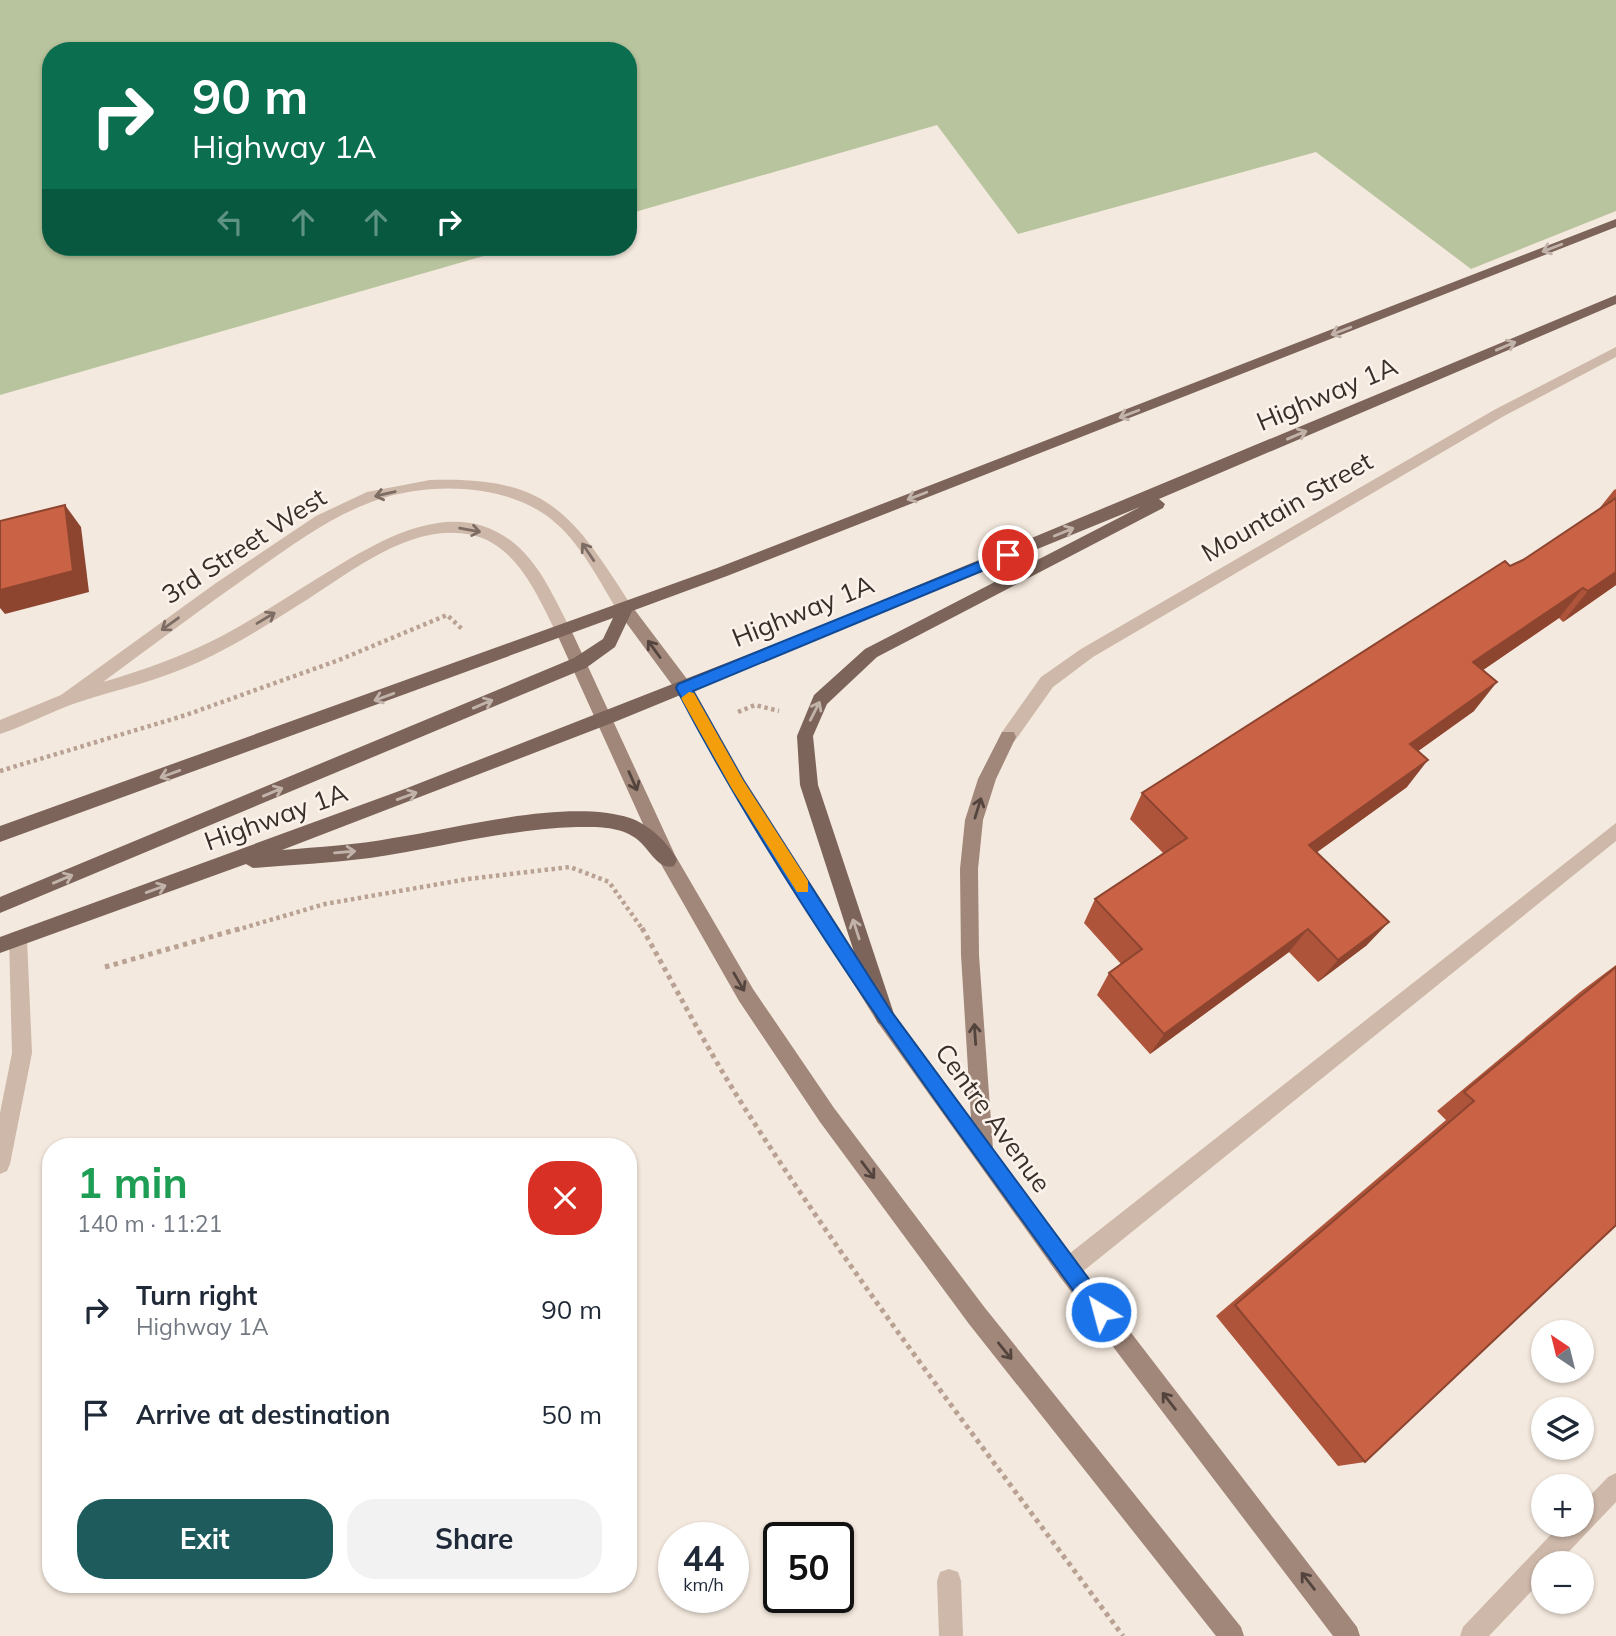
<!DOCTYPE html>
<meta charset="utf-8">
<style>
:root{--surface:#fff;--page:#f2f2f3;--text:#1f2937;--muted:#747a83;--accent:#1d5b5d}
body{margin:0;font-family:Mulish,sans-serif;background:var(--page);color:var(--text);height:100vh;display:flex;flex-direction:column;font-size:26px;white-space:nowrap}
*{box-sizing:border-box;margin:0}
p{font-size:23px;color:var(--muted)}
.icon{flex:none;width:38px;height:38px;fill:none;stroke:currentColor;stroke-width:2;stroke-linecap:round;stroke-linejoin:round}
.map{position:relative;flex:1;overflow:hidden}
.details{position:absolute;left:42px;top:1138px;width:595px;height:455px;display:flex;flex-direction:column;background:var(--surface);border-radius:28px;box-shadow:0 2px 5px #0004}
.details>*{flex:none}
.banner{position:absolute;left:42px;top:42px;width:595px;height:214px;border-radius:28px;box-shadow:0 2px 5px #0004;background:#0b6e4f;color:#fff;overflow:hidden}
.needle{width:46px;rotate:325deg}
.controls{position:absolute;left:1531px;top:1320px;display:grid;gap:14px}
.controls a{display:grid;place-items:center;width:63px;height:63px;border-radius:50%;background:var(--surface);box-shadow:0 2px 5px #0004;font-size:35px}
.speed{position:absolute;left:658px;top:1522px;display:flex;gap:14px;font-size:35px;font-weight:700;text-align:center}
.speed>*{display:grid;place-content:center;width:91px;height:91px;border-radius:50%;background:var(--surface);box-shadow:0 2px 5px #0004;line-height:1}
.speed small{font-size:18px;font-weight:400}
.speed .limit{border:4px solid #111;border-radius:10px;background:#fff;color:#111}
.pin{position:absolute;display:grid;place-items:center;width:60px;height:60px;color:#fff;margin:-30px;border:4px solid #fff;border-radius:50%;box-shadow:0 2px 7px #0007}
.me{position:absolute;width:77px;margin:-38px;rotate:323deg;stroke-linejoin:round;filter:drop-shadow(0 0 5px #0008)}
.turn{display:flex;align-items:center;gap:24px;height:147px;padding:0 35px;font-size:32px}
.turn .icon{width:91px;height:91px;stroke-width:2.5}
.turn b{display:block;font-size:49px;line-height:60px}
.lanes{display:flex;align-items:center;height:66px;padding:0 35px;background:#0003;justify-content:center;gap:35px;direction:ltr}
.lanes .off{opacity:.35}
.round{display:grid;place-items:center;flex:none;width:74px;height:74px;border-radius:28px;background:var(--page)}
.summary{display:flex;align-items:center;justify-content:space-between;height:119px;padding:0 35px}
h1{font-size:42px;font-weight:700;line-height:52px;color:#1e9e55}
.primary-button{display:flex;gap:14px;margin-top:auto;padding:14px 35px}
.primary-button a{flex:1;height:80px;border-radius:28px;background:var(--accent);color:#fff;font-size:28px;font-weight:700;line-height:80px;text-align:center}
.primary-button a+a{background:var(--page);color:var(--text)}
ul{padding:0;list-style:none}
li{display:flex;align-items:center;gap:21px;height:105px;padding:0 35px}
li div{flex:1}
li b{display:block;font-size:26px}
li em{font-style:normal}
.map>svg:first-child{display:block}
.green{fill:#b8c49d}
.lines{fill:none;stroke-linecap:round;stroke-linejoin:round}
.path-far1{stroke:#b9a293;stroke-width:4.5;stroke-dasharray:3.5 3.5;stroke-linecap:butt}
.path{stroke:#b9a293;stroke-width:5;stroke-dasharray:4.5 4.5;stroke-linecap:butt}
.service{fill:#cdb8a9;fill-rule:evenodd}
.minor{fill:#cdb8a9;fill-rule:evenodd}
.secondary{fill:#a1877a;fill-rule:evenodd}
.primary{fill:#7c645a;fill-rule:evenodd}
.wall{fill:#ae543b}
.shaded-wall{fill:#8d4530}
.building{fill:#ca6245;stroke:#8d4530;stroke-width:2}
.oneway{stroke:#c2b3aa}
.oneway2{stroke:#7c6c63}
.oneway3{stroke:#53443d}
.route{fill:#1a73e8;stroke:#114b97;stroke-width:2}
.slow{fill:#f59e0b}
.labels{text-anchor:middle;stroke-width:5;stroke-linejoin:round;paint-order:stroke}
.street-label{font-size:26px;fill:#392e29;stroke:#fbf3eb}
</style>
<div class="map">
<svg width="1616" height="1636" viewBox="0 0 1616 1636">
<rect width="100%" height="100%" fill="#f4e9de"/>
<!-- green -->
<polygon class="green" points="0,0 1616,0 1616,211 1471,269 1316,152 1018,234 937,125 628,214 628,51 51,51 51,247 515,247 0,395"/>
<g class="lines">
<!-- path-far1 -->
<g class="path-far1">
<polyline points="738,712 755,705 779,711"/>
<polyline points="0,771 186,715 339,660 447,615 462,629"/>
<polyline points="236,930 325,904 468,879 570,867 609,882 643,930"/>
</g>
<!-- path -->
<g class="path">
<path d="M642,928C676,988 707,1049 744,1107C861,1290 994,1462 1123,1636"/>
<polyline points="105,967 242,928"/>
</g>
<!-- service -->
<polygon class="service" points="1616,823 1616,841 1076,1277 1068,1280 1060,1277 1057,1269 1060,1261"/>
<!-- minor -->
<g class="minor">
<polygon points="1616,347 1616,357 1504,416 1093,657 1053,687 1014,742 1002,742 1000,737 1002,732 1041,677 1081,649 1494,410"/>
<path d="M430,480C548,476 572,513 631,605L633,609L631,613H619C599,581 581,543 551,519C506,483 429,482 377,500C333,515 295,543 258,569C205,606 154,644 103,682C144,670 183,656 222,636C255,618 286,598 318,578C372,545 448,494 510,540C540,562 555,600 572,632L570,636H558C539,599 518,545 472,535C410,521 349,574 300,604C267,625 234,646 199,662C160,680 119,689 79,702C52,711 27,725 0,734V720L61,695L216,583L316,516L367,492Z"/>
<polygon points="18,931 25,933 27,939 32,1053 10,1164 7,1171 0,1174 0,1113 12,1053 9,939 11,933"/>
<polygon points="1616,1473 1616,1502 1558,1563 1544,1563 1544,1578 1489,1636 1460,1636 1463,1627 1561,1524 1582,1524 1582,1504 1608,1477"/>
<polygon points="949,1569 958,1572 961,1581 963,1636 939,1636 937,1581 940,1572"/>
</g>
<!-- secondary -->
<g class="secondary">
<polygon points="625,603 631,605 690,683 744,779 892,1011 971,1118 961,955 960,869 965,820 978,779 1002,732 1014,732 1016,737 996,779 983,820 978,869 979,955 993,1149 1076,1261 1357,1627 1360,1636 1333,1636 1060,1277 878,1023 732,789 678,693 619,613 617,609 619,605"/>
<polygon points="564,626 572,632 675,855 753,989 834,1108 985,1308 1241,1627 1244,1636 1216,1636 969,1324 820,1122 739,1001 662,866 556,632"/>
</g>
<!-- primary -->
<g class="primary">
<polygon points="1616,219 1616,227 727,576 632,611 615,647 586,668 0,913 0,897 574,658 603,639 613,618 0,842 0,826 717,568"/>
<path d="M1616,295V304L1159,499L1165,504L1163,508L877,657L827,704L813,736L818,785L895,1017L892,1023L885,1026L878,1023L875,1017L800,785L797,736L814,695L865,649L1140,507L617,721L282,850C319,847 356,845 393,838C458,828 568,798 630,818C648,824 669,843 677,860L674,866C659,871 649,849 638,840C621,826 598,827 577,827C507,829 439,848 370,858C331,863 292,865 253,868L246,864L0,953V937L402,790L808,631Z"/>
</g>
</g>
<!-- wall -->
<g class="wall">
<polygon points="1616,489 1616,585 1563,622 1559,618 1483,670 1474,711 1418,751 1407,787 1317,852 1367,945 1318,982 1289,952 1150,1054 1097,995 1109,973 1121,964 1084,923 1095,899 1163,853 1130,819 1142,793 1510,566 1523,560 1598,510 1614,490"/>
<polygon points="1616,965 1616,1225 1365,1462 1338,1466 1216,1316 1446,1120 1437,1111 1580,992"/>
</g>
<!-- shaded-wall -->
<g class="shaded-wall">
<polygon points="65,505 81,527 89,592 5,614 0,608 0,590"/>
<polygon points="1616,572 1616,585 1563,622 1588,591"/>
<polygon points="1583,588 1559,618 1451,692 1473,662"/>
<polygon points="1497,682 1474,711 1389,772 1410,744"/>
<polygon points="1428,760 1407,787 1291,871 1309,845"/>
<polygon points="1389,922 1367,945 1318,982 1338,960"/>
<polygon points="1308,929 1289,952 1150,1054 1164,1034"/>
</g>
<!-- building -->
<g class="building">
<polygon points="1616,498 1616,572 1588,591 1583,588 1473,662 1497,682 1410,744 1428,760 1309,845 1389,922 1338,960 1308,929 1164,1034 1109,973 1142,949 1095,899 1187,838 1142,793 1505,561 1510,566 1523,560"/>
<polygon points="65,505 73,571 0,590 0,521"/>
<polygon points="1616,967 1616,1225 1365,1462 1235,1305 1474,1101 1464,1092"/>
</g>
<!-- one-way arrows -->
<defs><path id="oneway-shaft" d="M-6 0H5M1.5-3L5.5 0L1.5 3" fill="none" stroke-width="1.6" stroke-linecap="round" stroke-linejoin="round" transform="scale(1.75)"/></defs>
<g class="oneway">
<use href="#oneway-shaft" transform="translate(1552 248) rotate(159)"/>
<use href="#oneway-shaft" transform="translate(1341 331) rotate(159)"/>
<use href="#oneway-shaft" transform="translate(1506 346) rotate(-23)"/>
<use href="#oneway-shaft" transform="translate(1129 414) rotate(159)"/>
<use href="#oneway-shaft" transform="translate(1297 435) rotate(-23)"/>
<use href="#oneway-shaft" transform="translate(917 496) rotate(159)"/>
<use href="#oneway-shaft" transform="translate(1064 532) rotate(-22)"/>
<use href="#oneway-shaft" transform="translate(384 697) rotate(160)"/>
<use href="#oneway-shaft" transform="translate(483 704) rotate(-23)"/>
<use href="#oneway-shaft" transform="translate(815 711) rotate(-63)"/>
<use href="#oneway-shaft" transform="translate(170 774) rotate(160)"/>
<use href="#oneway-shaft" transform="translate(273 792) rotate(-23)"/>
<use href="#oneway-shaft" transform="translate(407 796) rotate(-20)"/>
<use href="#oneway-shaft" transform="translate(345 852) rotate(-5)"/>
<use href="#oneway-shaft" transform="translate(63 879) rotate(-23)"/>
<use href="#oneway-shaft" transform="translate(156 889) rotate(-20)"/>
<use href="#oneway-shaft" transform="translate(856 929) rotate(-108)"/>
</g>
<g class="oneway2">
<use href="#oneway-shaft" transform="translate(385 494) rotate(167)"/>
<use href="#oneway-shaft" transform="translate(470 530) rotate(10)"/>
<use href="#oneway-shaft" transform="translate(588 552) rotate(-124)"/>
<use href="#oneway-shaft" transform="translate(266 618) rotate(-31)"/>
<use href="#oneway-shaft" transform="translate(170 624) rotate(144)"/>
</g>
<g class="oneway3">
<use href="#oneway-shaft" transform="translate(654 649) rotate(-126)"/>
<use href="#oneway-shaft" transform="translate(633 781) rotate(66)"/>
<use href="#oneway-shaft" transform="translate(978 808) rotate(-73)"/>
<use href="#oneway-shaft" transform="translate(739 982) rotate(60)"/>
<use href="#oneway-shaft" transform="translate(975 1034) rotate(-94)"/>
<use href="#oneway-shaft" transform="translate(868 1170) rotate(53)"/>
<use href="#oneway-shaft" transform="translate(1005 1351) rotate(51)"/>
<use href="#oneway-shaft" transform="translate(1169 1401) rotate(-128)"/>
<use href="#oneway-shaft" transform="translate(1308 1581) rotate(-128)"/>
</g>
<!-- route -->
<path class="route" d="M1008,550L1013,551V558L693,691L743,780L891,1011L1108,1305L1111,1312L1108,1319L1101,1322L1094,1319C946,1115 793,913 676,688L678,684Z"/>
<!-- slow -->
<polygon class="slow" points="689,692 694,693 743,780 808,881 808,892 797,892 732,789 681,698"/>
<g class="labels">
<!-- street labels -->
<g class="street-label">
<text transform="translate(1327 394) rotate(-23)" y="9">Highway 1A</text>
<text transform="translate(1287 507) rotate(-30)" y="9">Mountain Street</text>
<text transform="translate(244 546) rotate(-33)" y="9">3rd Street West</text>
<text transform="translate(803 611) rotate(-22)" y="9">Highway 1A</text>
<text transform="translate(276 817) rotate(-20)" y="9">Highway 1A</text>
<text transform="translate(993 1118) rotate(54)" y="9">Centre Avenue</text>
</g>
</g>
</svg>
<div class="controls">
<a><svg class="needle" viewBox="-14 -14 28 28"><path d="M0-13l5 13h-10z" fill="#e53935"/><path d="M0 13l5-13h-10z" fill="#747a83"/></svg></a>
<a><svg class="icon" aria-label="layers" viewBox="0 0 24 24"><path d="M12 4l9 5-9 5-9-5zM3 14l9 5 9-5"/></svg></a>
<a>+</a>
<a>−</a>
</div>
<div class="speed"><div>44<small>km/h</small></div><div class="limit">50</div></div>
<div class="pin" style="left:1008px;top:555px;background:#d93025"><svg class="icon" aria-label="arrive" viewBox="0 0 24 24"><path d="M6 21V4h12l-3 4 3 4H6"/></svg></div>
<svg class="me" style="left:1101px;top:1312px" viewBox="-20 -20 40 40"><circle r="17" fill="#1a73e8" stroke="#fff" stroke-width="3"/><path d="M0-11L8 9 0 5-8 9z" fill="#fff"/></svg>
<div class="banner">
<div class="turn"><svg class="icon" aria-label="right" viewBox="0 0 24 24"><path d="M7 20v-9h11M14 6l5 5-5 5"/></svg><div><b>90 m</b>Highway 1A</div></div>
<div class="lanes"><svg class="icon off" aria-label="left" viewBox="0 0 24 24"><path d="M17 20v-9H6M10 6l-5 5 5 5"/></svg><svg class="icon off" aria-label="ahead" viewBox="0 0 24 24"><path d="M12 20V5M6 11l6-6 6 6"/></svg><svg class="icon off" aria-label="ahead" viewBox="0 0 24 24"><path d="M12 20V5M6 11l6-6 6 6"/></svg><svg class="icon" aria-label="right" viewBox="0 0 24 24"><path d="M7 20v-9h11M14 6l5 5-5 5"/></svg></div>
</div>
<section class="details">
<div class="summary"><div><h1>1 min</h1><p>140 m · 11:21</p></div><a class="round" style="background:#d93025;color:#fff"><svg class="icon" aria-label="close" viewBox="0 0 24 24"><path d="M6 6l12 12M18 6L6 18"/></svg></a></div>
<ul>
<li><svg class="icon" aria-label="right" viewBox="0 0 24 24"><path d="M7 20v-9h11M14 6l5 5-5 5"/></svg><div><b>Turn right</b><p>Highway 1A</p></div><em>90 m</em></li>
<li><svg class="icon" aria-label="arrive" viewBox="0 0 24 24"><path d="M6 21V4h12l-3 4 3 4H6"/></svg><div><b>Arrive at destination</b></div><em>50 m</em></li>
</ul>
<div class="primary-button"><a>Exit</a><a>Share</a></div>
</section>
</div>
